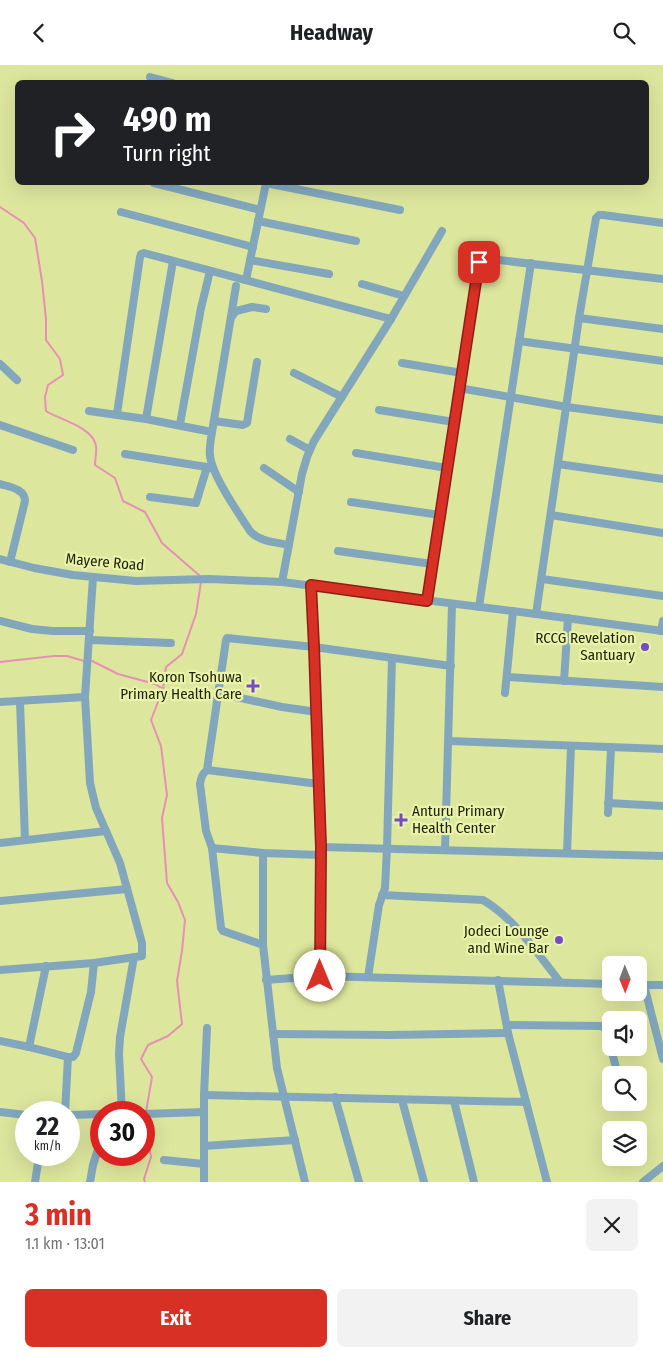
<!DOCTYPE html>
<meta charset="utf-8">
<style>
:root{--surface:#fff;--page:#f2f2f2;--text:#202124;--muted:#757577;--accent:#d93025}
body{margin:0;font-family:"Fira Sans Condensed",sans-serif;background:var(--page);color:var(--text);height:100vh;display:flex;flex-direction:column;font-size:19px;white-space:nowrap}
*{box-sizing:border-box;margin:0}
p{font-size:16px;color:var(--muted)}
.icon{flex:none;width:28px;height:28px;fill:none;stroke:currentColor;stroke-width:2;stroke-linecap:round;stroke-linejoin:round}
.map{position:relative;height:1117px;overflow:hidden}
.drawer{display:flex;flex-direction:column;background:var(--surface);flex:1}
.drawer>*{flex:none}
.guide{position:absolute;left:15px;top:15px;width:634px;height:105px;border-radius:8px;box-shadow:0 5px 20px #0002;background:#202124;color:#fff;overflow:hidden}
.needle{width:32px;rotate:179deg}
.buttons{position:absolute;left:602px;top:891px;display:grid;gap:10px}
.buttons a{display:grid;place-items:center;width:45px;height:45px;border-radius:8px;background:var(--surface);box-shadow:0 5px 20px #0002;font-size:25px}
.speed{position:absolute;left:15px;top:1036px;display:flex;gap:10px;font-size:25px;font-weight:700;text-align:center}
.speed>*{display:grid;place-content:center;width:65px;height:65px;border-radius:50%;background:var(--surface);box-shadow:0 5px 20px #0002;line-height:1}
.speed small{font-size:12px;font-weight:400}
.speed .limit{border:8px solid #d22;background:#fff;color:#111}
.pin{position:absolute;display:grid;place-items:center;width:42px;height:42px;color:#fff;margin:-21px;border-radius:10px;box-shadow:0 2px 8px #0006}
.me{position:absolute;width:55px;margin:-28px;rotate:0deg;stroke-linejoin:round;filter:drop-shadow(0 0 4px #0008)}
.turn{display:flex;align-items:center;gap:18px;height:105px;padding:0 25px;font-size:22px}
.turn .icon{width:65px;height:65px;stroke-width:2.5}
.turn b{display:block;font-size:35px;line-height:42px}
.round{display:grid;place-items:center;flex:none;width:52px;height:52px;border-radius:8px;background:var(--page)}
.headline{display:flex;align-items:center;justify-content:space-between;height:85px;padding:0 25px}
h1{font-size:30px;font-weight:700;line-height:38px;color:var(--accent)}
.action{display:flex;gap:10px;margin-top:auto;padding:10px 25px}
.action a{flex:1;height:58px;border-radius:8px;background:var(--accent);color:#fff;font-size:20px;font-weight:700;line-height:58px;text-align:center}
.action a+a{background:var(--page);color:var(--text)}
header{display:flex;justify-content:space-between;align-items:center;height:65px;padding:0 25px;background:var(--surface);font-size:22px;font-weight:700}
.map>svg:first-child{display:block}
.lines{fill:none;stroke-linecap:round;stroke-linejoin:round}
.stream{stroke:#e790b4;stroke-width:2}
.minor{stroke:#82a7bd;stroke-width:8}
.route-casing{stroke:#8d1f18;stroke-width:12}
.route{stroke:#d93025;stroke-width:9}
.poi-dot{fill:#734cc5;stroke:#eaf3aa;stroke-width:2}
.labels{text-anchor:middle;stroke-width:4.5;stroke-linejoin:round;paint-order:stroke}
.street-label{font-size:15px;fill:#1f2205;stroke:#eaf3aa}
.poi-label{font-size:15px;fill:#1f2205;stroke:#eaf3aa;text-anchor:end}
</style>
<header><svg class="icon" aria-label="back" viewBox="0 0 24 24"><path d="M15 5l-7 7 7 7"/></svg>Headway<svg class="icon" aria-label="search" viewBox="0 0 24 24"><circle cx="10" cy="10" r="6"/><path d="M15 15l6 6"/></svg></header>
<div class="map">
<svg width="663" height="1117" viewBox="0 0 663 1117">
<rect width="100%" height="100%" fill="#dde69d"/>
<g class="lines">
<!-- stream -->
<g class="stream">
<path d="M0,142L24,158L35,173L42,216L46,254V275L60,294L63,310L48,320L45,332L46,346C60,355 93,362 96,381C97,386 95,394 95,400L115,413L123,436L145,447L162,478L200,511"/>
<polyline points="89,596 92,596 118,609 155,619 163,624"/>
<polyline points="0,597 54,591 67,591 84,596"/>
<polyline points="146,1047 152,1012 141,994 148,980 168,971 182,959 177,916 182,886 185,855 178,837 167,818 162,753 167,730 161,681 151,655 163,624 166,602 182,589 196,549 201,517"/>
<polyline points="145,1117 144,1114 151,1092 145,1061 146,1052"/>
</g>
<!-- minor -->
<g class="minor">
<polyline points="150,12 173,18"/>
<polyline points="154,118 260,145"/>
<polyline points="266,118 400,145"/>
<polyline points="121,147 253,182"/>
<polyline points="258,156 356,176"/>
<polyline points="250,195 329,209"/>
<polyline points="246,215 266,118"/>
<polyline points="362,219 404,231"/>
<polyline points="231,253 236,246 252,242 266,244"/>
<polyline points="579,253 663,264"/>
<polyline points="519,276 663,296"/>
<polyline points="402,298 462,308"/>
<polyline points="0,299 17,315"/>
<polyline points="294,308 342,332"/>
<polyline points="459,323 567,342 663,355"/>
<polyline points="379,345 454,357"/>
<path d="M89,346L146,354L212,367C211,374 209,383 210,390C211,409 239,449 250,466C260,477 275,477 289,480"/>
<polyline points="117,349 140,192 141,189 144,188 391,254"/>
<polyline points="146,354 173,196"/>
<polyline points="214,356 243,360 247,358 257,297"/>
<polyline points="180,359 201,243 210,206"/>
<polyline points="0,360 73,385"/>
<polyline points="212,367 236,221"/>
<polyline points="290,374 310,385"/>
<polyline points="356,388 447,403"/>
<polyline points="125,389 213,403"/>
<polyline points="558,399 663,414"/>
<polyline points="264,403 299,427"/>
<path d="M0,419C10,422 25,424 25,436L10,497"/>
<polyline points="150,432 196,438 207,402"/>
<polyline points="351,437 440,450"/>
<polyline points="551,450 663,468"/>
<polyline points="338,486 432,499"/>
<polyline points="0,494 34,503 73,510 136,516 209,514 282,517 536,549 663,566"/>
<polyline points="542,514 663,531"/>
<polyline points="282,517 302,409 307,392 314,376 391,254 442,166"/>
<polyline points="311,520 314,582 321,782 320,911"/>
<polyline points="427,536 479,197 481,193 663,214"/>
<polyline points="479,542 531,198"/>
<polyline points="536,549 579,253 596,153 599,150 603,150 663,158"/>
<polyline points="0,556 32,564 53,566 90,566"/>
<polyline points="661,566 663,556"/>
<polyline points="90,575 171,578"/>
<polyline points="507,612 663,622"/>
<polyline points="564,616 568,553"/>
<polyline points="218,628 282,642 317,647"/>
<polyline points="505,628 513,546"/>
<polyline points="0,637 85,632"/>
<polyline points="20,637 25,775"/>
<polyline points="449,676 663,684"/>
<polyline points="207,705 226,575 227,573 314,582 451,601"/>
<polyline points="608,738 663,741"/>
<polyline points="608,748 611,683"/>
<polyline points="0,778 106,766"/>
<polyline points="321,782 663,791"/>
<polyline points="212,783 263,788 321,790"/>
<polyline points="445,785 452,539"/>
<polyline points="263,788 263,880 277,1003 305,1117"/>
<polyline points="567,788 571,681"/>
<path d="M382,830L483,835C515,854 537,888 560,917"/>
<polyline points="0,836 127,824"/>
<path d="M263,880L223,866L221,863L212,783L206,766L200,719C201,713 202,709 207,705L319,719"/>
<polyline points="0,905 94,898 142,891 142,878 120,798 96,743 90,718 85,632 93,512"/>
<polyline points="368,912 379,840 385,823 387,783 392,593"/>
<polyline points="266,915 320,911 611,919"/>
<polyline points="498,915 508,968 547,1117"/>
<polyline points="640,920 663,920"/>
<polyline points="644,920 663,994"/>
<polyline points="507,960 602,961 606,965 618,1010"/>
<polyline points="273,969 390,970 508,968"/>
<polyline points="0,976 29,982 68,992 73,992 76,988 91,927 94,898"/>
<polyline points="29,982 46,901"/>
<path d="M204,1030C311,1032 419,1035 526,1037"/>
<polyline points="335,1032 359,1117"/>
<polyline points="402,1035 424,1117"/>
<polyline points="454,1036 474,1117"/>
<polyline points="0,1047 26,1050"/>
<polyline points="65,1048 68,992"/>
<polyline points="122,1048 119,989 120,972 134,892"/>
<polyline points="144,1049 204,1047"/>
<polyline points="69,1050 101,1049"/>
<polyline points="204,1081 295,1075"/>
<polyline points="164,1095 204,1099"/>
<polyline points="35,1117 38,1098 38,1090"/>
<polyline points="90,1117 93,1100 101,1075"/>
<polyline points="204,1117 204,1030 207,963"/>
<polyline points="643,1117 663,1101"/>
</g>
</g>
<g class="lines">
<!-- route casing -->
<g class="route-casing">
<polyline id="route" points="320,911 321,782 314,582 311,520 427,536 479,197"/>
</g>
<!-- route -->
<use href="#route" class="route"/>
</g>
<!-- markers -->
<g class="poi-dot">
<circle cx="645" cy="582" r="5"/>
<path d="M250.5 613.5h5v5h5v5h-5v5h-5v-5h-5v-5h5z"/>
<path d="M398.5 747.5h5v5h5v5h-5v5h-5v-5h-5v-5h5z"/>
<circle cx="559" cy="875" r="5"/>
</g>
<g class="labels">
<!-- street labels -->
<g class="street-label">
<text transform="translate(105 497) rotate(5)" y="5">Mayere Road</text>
</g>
<!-- poi labels -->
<g class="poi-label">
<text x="635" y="578">RCCG Revelation<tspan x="635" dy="17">Santuary</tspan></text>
<text x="242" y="617">Koron Tsohuwa<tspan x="242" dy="17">Primary Health Care</tspan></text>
<text x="412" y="751" text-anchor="start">Anturu Primary<tspan x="412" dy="17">Health Center</tspan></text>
<text x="549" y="871">Jodeci Lounge<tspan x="549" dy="17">and Wine Bar</tspan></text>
</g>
</g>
</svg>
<div class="buttons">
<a><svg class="needle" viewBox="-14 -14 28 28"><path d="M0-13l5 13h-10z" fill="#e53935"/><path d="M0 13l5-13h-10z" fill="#757577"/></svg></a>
<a><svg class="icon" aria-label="sound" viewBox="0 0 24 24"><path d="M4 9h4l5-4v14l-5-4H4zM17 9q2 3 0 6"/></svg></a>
<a><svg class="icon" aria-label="search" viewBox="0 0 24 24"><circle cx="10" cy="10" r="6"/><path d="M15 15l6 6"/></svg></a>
<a><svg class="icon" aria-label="layers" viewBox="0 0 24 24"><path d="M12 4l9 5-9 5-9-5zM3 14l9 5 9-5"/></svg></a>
</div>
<div class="speed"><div>22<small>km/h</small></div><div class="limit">30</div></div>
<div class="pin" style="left:479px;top:197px;background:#d93025"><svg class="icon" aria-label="arrive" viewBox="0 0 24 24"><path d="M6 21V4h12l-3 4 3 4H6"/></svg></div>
<svg class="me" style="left:320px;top:911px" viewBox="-20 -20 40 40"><circle r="19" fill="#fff"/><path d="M0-13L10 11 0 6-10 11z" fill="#d93025"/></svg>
<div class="guide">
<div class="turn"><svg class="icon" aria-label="right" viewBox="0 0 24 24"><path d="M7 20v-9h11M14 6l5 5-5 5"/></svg><div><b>490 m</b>Turn right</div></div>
</div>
</div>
<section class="drawer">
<div class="headline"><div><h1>3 min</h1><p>1.1 km · 13:01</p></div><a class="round"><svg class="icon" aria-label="close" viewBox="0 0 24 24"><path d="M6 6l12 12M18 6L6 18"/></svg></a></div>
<div class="action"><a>Exit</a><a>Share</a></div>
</section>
